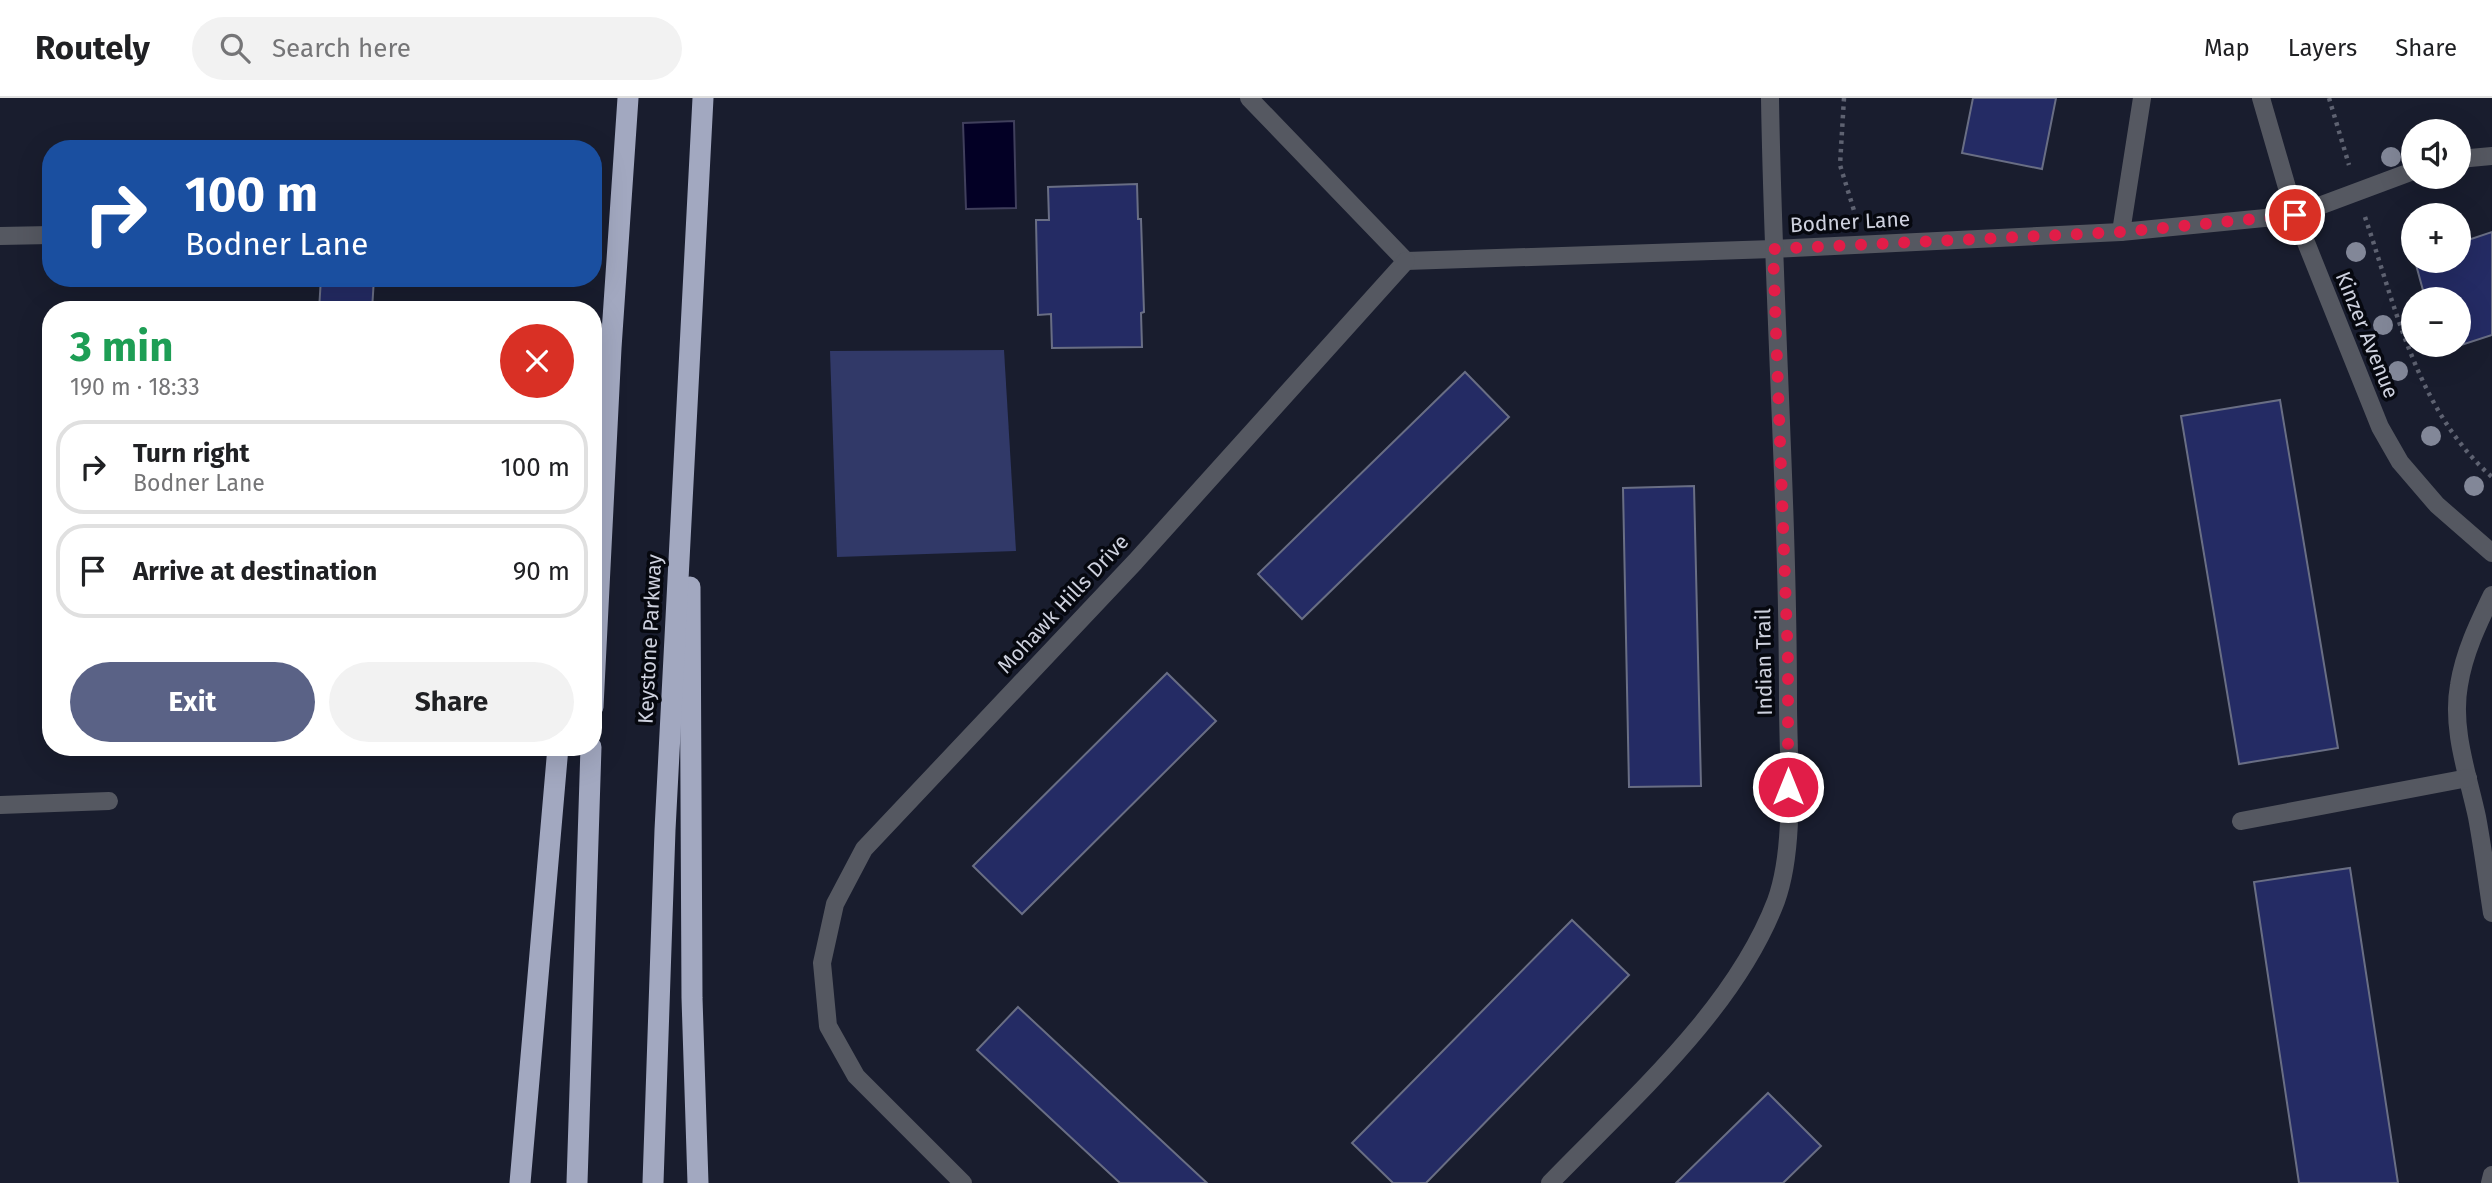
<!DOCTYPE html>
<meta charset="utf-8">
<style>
:root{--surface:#fff;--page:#f2f2f2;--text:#202124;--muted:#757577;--line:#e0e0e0;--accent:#5a6286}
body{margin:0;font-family:"Fira Sans",sans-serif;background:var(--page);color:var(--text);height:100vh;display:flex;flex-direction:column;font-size:26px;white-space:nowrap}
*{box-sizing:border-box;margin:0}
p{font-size:23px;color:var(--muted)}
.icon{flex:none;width:38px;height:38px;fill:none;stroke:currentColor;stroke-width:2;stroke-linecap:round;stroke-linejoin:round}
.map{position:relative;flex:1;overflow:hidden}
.details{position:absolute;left:42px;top:203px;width:560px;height:455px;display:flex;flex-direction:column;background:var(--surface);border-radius:28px;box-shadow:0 7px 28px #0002}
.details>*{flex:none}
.top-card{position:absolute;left:42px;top:42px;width:560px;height:147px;border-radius:28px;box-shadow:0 7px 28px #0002;background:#1a4fa0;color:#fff;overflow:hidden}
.buttons{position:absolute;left:2401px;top:21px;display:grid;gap:14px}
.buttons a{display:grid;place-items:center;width:70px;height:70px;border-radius:50%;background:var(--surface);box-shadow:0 7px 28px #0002;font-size:35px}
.pin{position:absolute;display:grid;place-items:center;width:60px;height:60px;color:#fff;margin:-30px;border:4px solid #fff;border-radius:50%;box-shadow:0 2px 7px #0007}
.me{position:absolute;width:77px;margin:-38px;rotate:0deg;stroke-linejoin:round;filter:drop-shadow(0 0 5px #0008)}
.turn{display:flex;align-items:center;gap:24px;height:147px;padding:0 28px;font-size:32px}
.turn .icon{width:91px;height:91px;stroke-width:2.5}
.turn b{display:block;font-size:49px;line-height:60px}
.round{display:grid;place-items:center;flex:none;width:74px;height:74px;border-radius:37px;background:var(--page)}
.summary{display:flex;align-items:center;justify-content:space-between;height:119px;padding:0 28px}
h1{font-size:42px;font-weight:700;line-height:52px;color:#1e9e55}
.action{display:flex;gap:14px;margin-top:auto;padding:14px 28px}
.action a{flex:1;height:80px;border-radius:42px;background:var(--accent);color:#fff;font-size:28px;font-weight:700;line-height:80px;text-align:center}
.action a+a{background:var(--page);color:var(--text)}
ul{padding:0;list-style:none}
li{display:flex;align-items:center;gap:21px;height:94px;margin:0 14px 10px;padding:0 14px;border:4px solid var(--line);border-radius:28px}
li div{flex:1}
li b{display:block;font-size:26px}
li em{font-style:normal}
header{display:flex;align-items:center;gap:42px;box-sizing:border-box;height:98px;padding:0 35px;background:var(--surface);border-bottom:2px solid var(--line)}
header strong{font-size:33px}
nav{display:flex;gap:38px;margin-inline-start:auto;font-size:24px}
.search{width:490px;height:63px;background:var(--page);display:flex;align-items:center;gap:18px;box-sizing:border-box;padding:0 24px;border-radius:38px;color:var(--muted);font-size:26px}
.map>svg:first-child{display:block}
.green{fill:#313968}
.water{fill:#030025;stroke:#403f5c;stroke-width:2}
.building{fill:#242b64;stroke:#696e84;stroke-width:2}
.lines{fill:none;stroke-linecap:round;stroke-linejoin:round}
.path{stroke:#5e6271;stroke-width:4.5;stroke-dasharray:3.5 5;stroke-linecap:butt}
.lane{stroke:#555861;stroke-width:18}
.street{stroke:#555861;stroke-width:18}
.highway{stroke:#a2a8c0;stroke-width:21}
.tree{fill:#828798}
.route{stroke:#e11d48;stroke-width:12;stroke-dasharray:0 21.6}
.labels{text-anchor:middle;stroke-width:7;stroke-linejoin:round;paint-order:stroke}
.street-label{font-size:21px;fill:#ced1de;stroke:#06080f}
</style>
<header>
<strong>Routely</strong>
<div class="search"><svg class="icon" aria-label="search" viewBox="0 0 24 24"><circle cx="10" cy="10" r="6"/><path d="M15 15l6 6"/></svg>Search here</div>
<nav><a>Map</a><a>Layers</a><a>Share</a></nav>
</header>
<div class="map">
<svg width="2492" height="1085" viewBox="0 0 2492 1085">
<rect width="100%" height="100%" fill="#191d2e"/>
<!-- green -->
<polygon class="green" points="1004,252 1016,453 837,459 830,253"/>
<!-- water -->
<polygon class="water" points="1014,23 1016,110 966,111 963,25"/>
<!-- building -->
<g class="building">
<polygon points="1973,0 2056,0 2042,71 1962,55"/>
<polygon points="1137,86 1138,121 1141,121 1144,214 1141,215 1142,249 1052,250 1051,216 1038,217 1036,122 1049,122 1048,89"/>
<polygon points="2492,134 2492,237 2449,251 2448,247 2459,247 2459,201 2433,201 2430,194 2424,196 2415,163 2459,163 2459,145"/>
<polygon points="321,180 374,180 372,212 319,212"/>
<polygon points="1465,274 1509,319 1302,521 1258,476"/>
<polygon points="2280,302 2338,650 2239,666 2181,318"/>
<polygon points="1694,388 1701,688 1629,689 1623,390"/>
<polygon points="1167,575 1216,623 1022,816 973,768"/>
<polygon points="2350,770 2398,1085 2299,1085 2254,784"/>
<polygon points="1572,822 1629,877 1426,1085 1393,1085 1352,1045"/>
<polygon points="1018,909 1207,1085 1120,1085 977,952"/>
<polygon points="1768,995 1821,1048 1783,1085 1676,1085"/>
</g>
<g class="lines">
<!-- path -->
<g class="path">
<polyline points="1844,0 1840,67 1856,119"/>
<polyline points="2329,0 2349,67"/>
<path d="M2365,119C2396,210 2417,313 2492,379"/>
</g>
<!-- lane -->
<polyline class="lane" points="2121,134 2142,0"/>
<!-- street -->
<g class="street">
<polyline points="1249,0 1406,163"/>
<polyline points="2261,0 2295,117 2380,329 2400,364 2437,407 2492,455"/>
<polyline points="2459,61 2492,58"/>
<polyline points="0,138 51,137"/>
<polyline points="1406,163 1773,151 2121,134 2295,117 2413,73"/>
<path d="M2492,497C2478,526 2464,555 2459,587C2451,631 2468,677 2477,719C2483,751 2487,783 2492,815"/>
<polyline points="0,707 109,703"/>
<polyline points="2241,723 2468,680"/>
<polyline points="963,1085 856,978 828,928 822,865 835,806 864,751 1135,464 1406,163"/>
<path d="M1550,1085C1630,1002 1734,913 1776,803C1796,748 1788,664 1788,605C1788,403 1773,202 1770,0"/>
<polyline points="2490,1085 2492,1077"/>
</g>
<!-- highway -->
<g class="highway">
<polyline points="690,489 692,900 698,1085"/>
<polyline points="593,609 611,250 628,0"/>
<polyline points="520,1085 558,649"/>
<polyline points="577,1085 591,649"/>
<polyline points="653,1085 665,732 703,0"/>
</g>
</g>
<!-- trees -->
<g class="tree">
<circle cx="2391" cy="59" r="10"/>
<circle cx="2356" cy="154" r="10"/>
<circle cx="2383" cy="227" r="10"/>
<circle cx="2398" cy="273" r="10"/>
<circle cx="2431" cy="338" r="10"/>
<circle cx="2474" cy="388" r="10"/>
</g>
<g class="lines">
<!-- route -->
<polyline class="route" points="1788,689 1788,563 1773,151 2121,134 2295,117"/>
</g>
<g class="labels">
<!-- street labels -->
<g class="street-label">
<text transform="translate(1850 124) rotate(-3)" y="7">Bodner Lane</text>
<text transform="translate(2367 237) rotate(68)" y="7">Kinzer Avenue</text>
<text transform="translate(1063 506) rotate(-47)" y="7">Mohawk Hills Drive</text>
<text transform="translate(650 541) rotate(-87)" y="7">Keystone Parkway</text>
<text transform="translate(1764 564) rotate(-91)" y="7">Indian Trail</text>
</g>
</g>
</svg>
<div class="buttons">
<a><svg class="icon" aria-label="sound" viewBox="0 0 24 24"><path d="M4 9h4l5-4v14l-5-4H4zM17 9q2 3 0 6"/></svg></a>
<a>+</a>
<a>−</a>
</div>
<div class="pin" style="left:2295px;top:117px;background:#d93025"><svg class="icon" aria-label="arrive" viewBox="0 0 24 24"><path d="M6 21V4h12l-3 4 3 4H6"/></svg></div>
<svg class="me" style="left:1788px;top:689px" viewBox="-20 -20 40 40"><circle r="17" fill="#e11d48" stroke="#fff" stroke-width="3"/><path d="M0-11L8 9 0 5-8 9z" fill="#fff"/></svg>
<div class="top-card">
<div class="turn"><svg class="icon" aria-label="right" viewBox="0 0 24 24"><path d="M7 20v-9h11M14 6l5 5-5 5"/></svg><div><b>100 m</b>Bodner Lane</div></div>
</div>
<section class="details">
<div class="summary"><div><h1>3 min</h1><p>190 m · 18:33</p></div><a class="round" style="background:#d93025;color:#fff"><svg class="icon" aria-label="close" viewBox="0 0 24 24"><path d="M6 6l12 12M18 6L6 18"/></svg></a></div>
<ul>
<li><svg class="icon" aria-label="right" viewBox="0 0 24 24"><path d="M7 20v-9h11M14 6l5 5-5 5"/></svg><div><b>Turn right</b><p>Bodner Lane</p></div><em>100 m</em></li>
<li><svg class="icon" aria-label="arrive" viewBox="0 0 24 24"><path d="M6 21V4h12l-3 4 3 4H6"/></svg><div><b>Arrive at destination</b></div><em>90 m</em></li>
</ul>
<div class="action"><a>Exit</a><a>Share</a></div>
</section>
</div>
